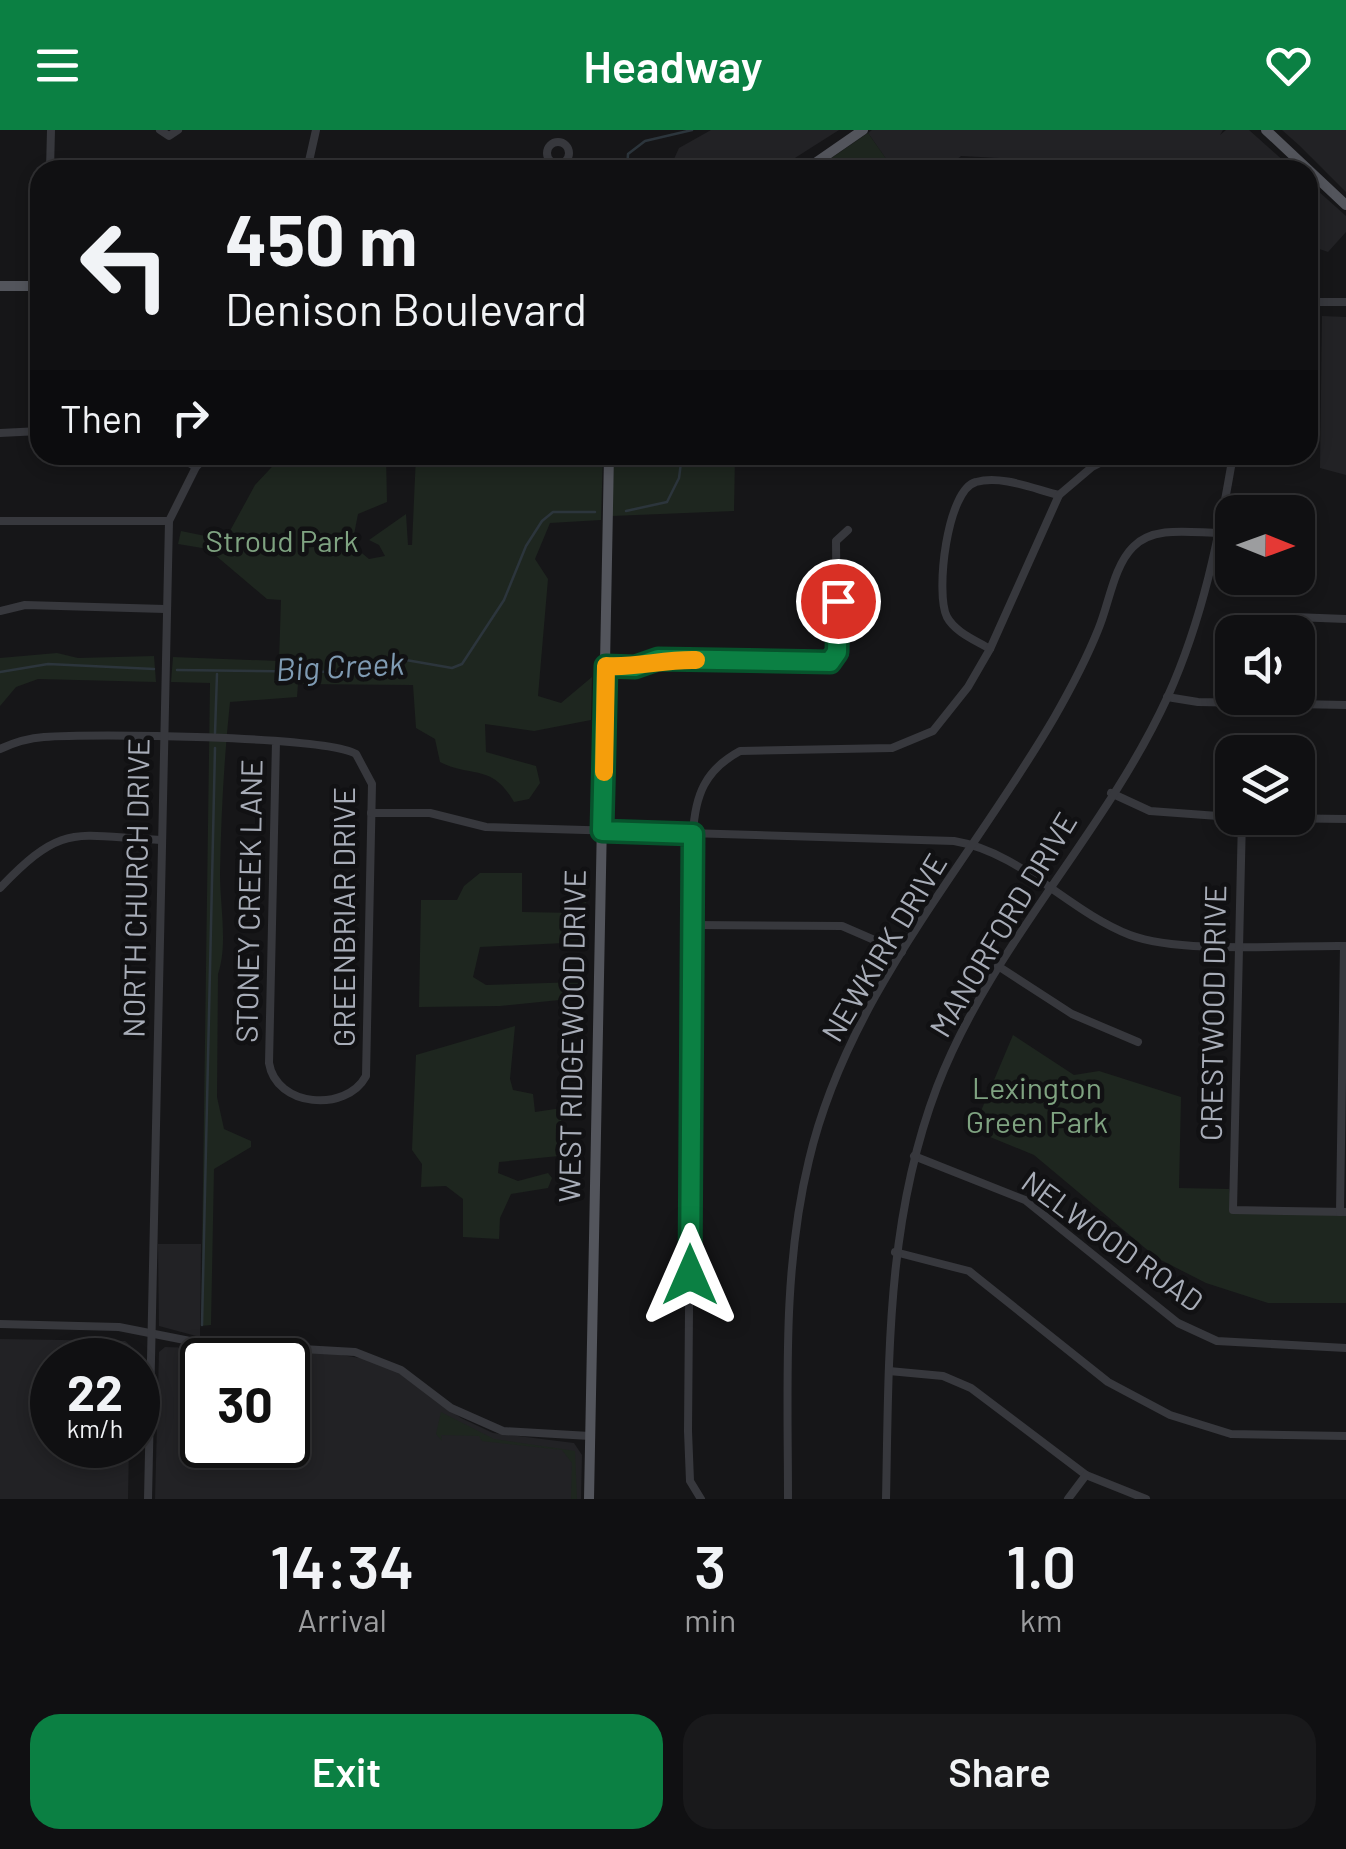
<!DOCTYPE html>
<style>
:root{--surface:#101012;--page:#19191b;--text:#f1f3f6;--muted:#9c9d9f;--line:#303032;--accent:#0b8043}
body{margin:0;font-family:Barlow,sans-serif;background:var(--page);color:var(--text);height:100vh;display:flex;flex-direction:column;font-size:38px;white-space:nowrap}
*{box-sizing:border-box;margin:0}
p{font-size:32px;color:var(--muted)}
.icon{flex:none;width:55px;height:55px;fill:none;stroke:currentColor;stroke-width:2;stroke-linecap:round;stroke-linejoin:round}
.map{position:relative;height:1369px;overflow:hidden}
.details{display:flex;flex-direction:column;background:var(--surface);flex:1}
.details>*{flex:none}
.guide{position:absolute;left:30px;top:30px;width:1288px;height:305px;border-radius:30px;box-shadow:0 5px 15px #0003,0 0 0 2px var(--line);background:#101012;color:var(--text);overflow:hidden}
.needle{width:65px;rotate:91deg}
.controls{position:absolute;left:1215px;top:365px;display:grid;gap:20px}
.controls a{display:grid;place-items:center;width:100px;height:100px;border-radius:20px;background:var(--surface);box-shadow:0 5px 15px #0003,0 0 0 2px var(--line);font-size:50px}
.speed{position:absolute;left:30px;top:1208px;display:flex;gap:20px;font-size:50px;font-weight:700;text-align:center}
.speed>*{display:grid;place-content:center;width:130px;height:130px;border-radius:50%;background:var(--surface);box-shadow:0 5px 15px #0003,0 0 0 2px var(--line);line-height:1}
.speed small{font-size:25px;font-weight:400}
.speed .limit{border:5px solid #111;border-radius:15px;background:#fff;color:#111}
.pin{position:absolute;display:grid;place-items:center;width:85px;height:85px;color:#fff;margin:-42px;border:5px solid #fff;border-radius:50%;box-shadow:0 2px 10px #0007}
.me{position:absolute;width:110px;margin:-55px;rotate:0deg;stroke-linejoin:round;filter:drop-shadow(0 0 8px #0008)}
.turn{display:flex;align-items:center;gap:35px;height:210px;padding:0 30px;font-size:45px}
.turn .icon{width:130px;height:130px;stroke-width:2.5}
.turn b{display:block;font-size:70px;line-height:85px}
.then{display:flex;align-items:center;height:95px;padding:0 30px;background:#0003;gap:20px;font-size:38px}
.eta{display:flex;justify-content:space-evenly;align-items:center;height:170px;text-align:center}
.eta b{font-size:60px;font-weight:600;line-height:70px}
.action{display:flex;gap:20px;margin-top:auto;padding:20px 30px}
.action a{flex:1;height:115px;border-radius:30px;background:var(--accent);color:#fff;font-size:40px;font-weight:600;line-height:115px;text-align:center}
.action a+a{background:var(--page);color:var(--text)}
header{display:flex;justify-content:space-between;align-items:center;height:130px;padding:0 30px;background:var(--accent);color:#fff;font-size:45px;font-weight:600}
.map>svg:first-child{display:block}
.built{fill:#222225;fill-rule:evenodd}
.green{fill:#1e261f}
.lines{fill:none;stroke-linecap:round;stroke-linejoin:round}
.stream{stroke:#2c353c;stroke-width:2.5}
.minor{stroke:#37383d;stroke-width:8}
.major{stroke:#53555c;stroke-width:10}
.route-casing{stroke:#07532c;stroke-width:25}
.route{stroke:#0b8043;stroke-width:18}
.slow{stroke:#f59e0b;stroke-width:18}
.labels{text-anchor:middle;stroke-width:9;stroke-linejoin:round;paint-order:stroke}
.park-label{font-size:30px;fill:#7fa381;stroke:#111113}
.street-label{font-size:30px;fill:#a8adb8;stroke:#111113}
.water-label{font-size:32px;font-style:italic;fill:#7f9bb3;stroke:#111113}
</style>
<header><svg class="icon" aria-label="menu" viewBox="0 0 24 24"><path d="M4 6h16M4 12h16M4 18h16"/></svg>Headway<svg class="icon" aria-label="heart" viewBox="0 0 24 24"><path d="M12 20l-8-8c-3-5 5-10 8-4 3-6 11-1 8 4z"/></svg></header>
<div class="map">
<svg width="1346" height="1369" viewBox="0 0 1346 1369">
<rect width="100%" height="100%" fill="#161618"/>
<!-- built -->
<g class="built">
<polygon points="711,0 839,0 776,40 650,40 674,29 679,18"/>
<polygon points="872,0 1223,0 1220,5 1226,0 1249,0 1294,40 1149,40 1149,36 961,26 944,40 913,40 891,36 868,3"/>
<polygon points="1282,0 1346,0 1346,62 1300,16"/>
<polygon points="1308,52 1346,86 1346,102 1328,122 1308,115"/>
<polygon points="1322,186 1346,187 1346,345 1320,338"/>
<polygon points="158,1114 201,1114 200,1207 159,1196"/>
<polygon points="0,1209 125,1211 131,1216 131,1230 52,1230 52,1315 129,1315 128,1369 0,1369"/>
<path d="M165,1217L323,1222L366,1229L396,1241L461,1288L493,1303L574,1313L582,1325L581,1369H155L159,1222ZM202,1230H288V1315H202Z"/>
</g>
<!-- green -->
<g class="green">
<polygon points="868,3 891,36 913,40 814,40"/>
<path d="M283,325H386L387,372L358,384L352,415L369,429L385,426L379,415L369,410L406,384L408,415H412L416,325H603L601,390L550,393L535,429L548,449L538,566L561,573L592,547L591,590L534,601L485,594L486,622L536,636L540,653L529,669L514,672C492,633 471,648 440,632L435,609L416,598L413,555L298,554L297,567L230,572C224,629 221,686 220,744C220,776 228,815 218,844L217,967L224,999L251,1011V1017L214,1039L211,1195L201,1196L210,553L171,552L173,527L279,531L281,470L267,469L208,419L178,414L181,401L225,410L255,355Z"/>
<polygon points="614,325 735,325 734,381 612,386"/>
<polygon points="57,523 78,528 154,526 156,552 38,549 16,557 0,576 0,528"/>
<polygon points="480,743 522,743 522,782 575,783 574,746 587,745 585,812 480,817 473,847 486,855 579,852 579,868 500,876 419,877 421,770 457,770 464,756"/>
<polygon points="515,896 510,949 513,960 533,964 535,982 562,978 559,1026 499,1032 498,1043 518,1051 548,1043 552,1048 548,1058 511,1064 500,1088 499,1109 463,1107 463,1069 446,1056 421,1057 422,1034 412,1020 416,925"/>
<polygon points="1013,905 1074,945 1099,941 1181,967 1179,1058 1229,1059 1234,1082 1346,1085 1346,1173 1268,1173 1206,1153 1157,1128 1034,1025 973,1000"/>
<polygon points="441,1282 494,1309 575,1321 577,1369 571,1369 572,1333 562,1320 482,1311 479,1306 441,1305 442,1311 436,1304"/>
</g>
<g class="lines">
<!-- stream -->
<g class="stream">
<polyline points="627,40 628,24 645,11 692,0"/>
<polyline points="626,381 667,372 679,348 682,325"/>
<polyline points="177,540 345,542 406,530 452,538 462,534 504,470 526,416 542,391 553,382 595,382"/>
<polyline points="0,542 48,534 154,539"/>
<polyline points="215,603 217,544"/>
<polyline points="202,1195 215,618"/>
</g>
<!-- minor -->
<g class="minor">
<polyline points="160,0 169,6 178,0"/>
<circle cx="558" cy="23" r="11"/>
<polyline points="50,40 51,0"/>
<polyline points="307,40 316,0"/>
<polyline points="1308,172 1346,172"/>
<polyline points="0,303 40,301"/>
<polyline points="176,325 196,337"/>
<polyline points="0,391 169,391"/>
<polyline points="0,481 25,475 165,479"/>
<polyline points="1294,487 1346,489"/>
<path d="M990,519C975,510 955,502 947,487C935,464 947,359 976,352C1002,345 1034,359 1059,365"/>
<polyline points="606,536 637,537 658,529 831,532 837,522 836,411 848,400"/>
<polyline points="1167,567 1198,572 1346,575"/>
<path d="M0,619C13,613 29,608 44,607C90,603 327,606 356,624L372,654L366,946C346,983 276,977 269,933L276,611"/>
<polyline points="1111,663 1150,681 1232,687"/>
<path d="M371,683H430L486,697L954,711C1021,722 1068,781 1130,805C1181,824 1288,815 1346,816"/>
<polyline points="1242,688 1233,1080 1346,1082"/>
<polyline points="1270,688 1346,689"/>
<path d="M0,758C64,691 74,706 161,710"/>
<polyline points="692,795 842,796 902,822"/>
<polyline points="998,836 1072,884 1138,912"/>
<polyline points="914,1026 1025,1070 1178,1193 1217,1211 1346,1218"/>
<polyline points="1340,1082 1344,816"/>
<polyline points="895,1122 969,1141 1108,1252 1170,1285 1231,1304 1346,1306"/>
<polyline points="0,1194 119,1197 200,1213 355,1222 401,1240 451,1278 503,1301 590,1306"/>
<polyline points="889,1241 943,1246 971,1258 1086,1345 1146,1369"/>
<polyline points="148,1369 169,391 196,337 208,325"/>
<path d="M701,1369L690,1351L688,1301L693,704C695,665 705,640 740,621L892,618L933,601L968,557L990,519L1059,365L1092,337L1116,325"/>
<path d="M788,1369C788,1256 782,1140 809,1030C848,864 970,732 1054,588C1070,560 1086,530 1098,500C1109,475 1113,437 1133,417C1154,395 1193,403 1220,403"/>
<path d="M886,1369C889,1228 886,1091 937,957C992,814 1105,704 1168,566C1203,488 1219,408 1233,325"/>
<polyline points="1068,1369 1086,1345"/>
</g>
<!-- major -->
<g class="major">
<polyline points="1266,0 1346,75"/>
<polyline points="805,40 863,0"/>
<polyline points="0,156 40,156"/>
<polyline points="589,1369 609,325"/>
</g>
</g>
<g class="lines">
<!-- route casing -->
<g class="route-casing">
<polyline id="route" points="690,1145 693,704 602,701 606,536 635,537 658,529 830,532 837,522 838,471"/>
</g>
<!-- route -->
<use href="#route" class="route"/>
<!-- slow -->
<path class="slow" d="M604,642L606,536C637,538 664,529 696,530"/>
</g>
<g class="labels">
<!-- park labels -->
<g class="park-label">
<text x="282" y="422">Stroud Park</text>
<text x="1037" y="969">Lexington<tspan x="1037" dy="34">Green Park</tspan></text>
</g>
<!-- street labels -->
<g class="street-label">
<text transform="translate(137 758) rotate(-89)" y="10">NORTH CHURCH DRIVE</text>
<text transform="translate(250 771) rotate(-89)" y="10">STONEY CREEK LANE</text>
<text transform="translate(345 787) rotate(-90)" y="10">GREENBRIAR DRIVE</text>
<text transform="translate(1004 795) rotate(-59)" y="10">MANORFORD DRIVE</text>
<text transform="translate(885 818) rotate(-59)" y="10">NEWKIRK DRIVE</text>
<text transform="translate(1214 883) rotate(-89)" y="10">CRESTWOOD DRIVE</text>
<text transform="translate(573 906) rotate(-89)" y="10">WEST RIDGEWOOD DRIVE</text>
<text transform="translate(1112 1112) rotate(36)" y="10">NELWOOD ROAD</text>
</g>
<!-- water labels -->
<g class="water-label">
<text transform="translate(340 537) rotate(-3)" y="11">Big Creek</text>
</g>
</g>
</svg>
<div class="controls">
<a><svg class="needle" viewBox="-14 -14 28 28"><path d="M0-13l5 13h-10z" fill="#e53935"/><path d="M0 13l5-13h-10z" fill="#9c9d9f"/></svg></a>
<a><svg class="icon" aria-label="sound" viewBox="0 0 24 24"><path d="M4 9h4l5-4v14l-5-4H4zM17 9q2 3 0 6"/></svg></a>
<a><svg class="icon" aria-label="layers" viewBox="0 0 24 24"><path d="M12 4l9 5-9 5-9-5zM3 14l9 5 9-5"/></svg></a>
</div>
<div class="speed"><div>22<small>km/h</small></div><div class="limit">30</div></div>
<div class="pin" style="left:838px;top:471px;background:#d93025"><svg class="icon" aria-label="arrive" viewBox="0 0 24 24"><path d="M6 21V4h12l-3 4 3 4H6"/></svg></div>
<svg class="me" style="left:690px;top:1145px" viewBox="-20 -20 40 40"><path d="M0-17L14 15 0 8-14 15z" fill="#0b8043" stroke="#fff" stroke-width="4"/></svg>
<div class="guide">
<div class="turn"><svg class="icon" aria-label="left" viewBox="0 0 24 24"><path d="M17 20v-9H6M10 6l-5 5 5 5"/></svg><div><b>450 m</b>Denison Boulevard</div></div>
<div class="then">Then<svg class="icon" aria-label="right" viewBox="0 0 24 24"><path d="M7 20v-9h11M14 6l5 5-5 5"/></svg></div>
</div>
</div>
<section class="details">
<div class="eta">
<div><b>14:34</b><p>Arrival</p></div>
<div><b>3</b><p>min</p></div>
<div><b>1.0</b><p>km</p></div>
</div>
<div class="action"><a>Exit</a><a>Share</a></div>
</section>
